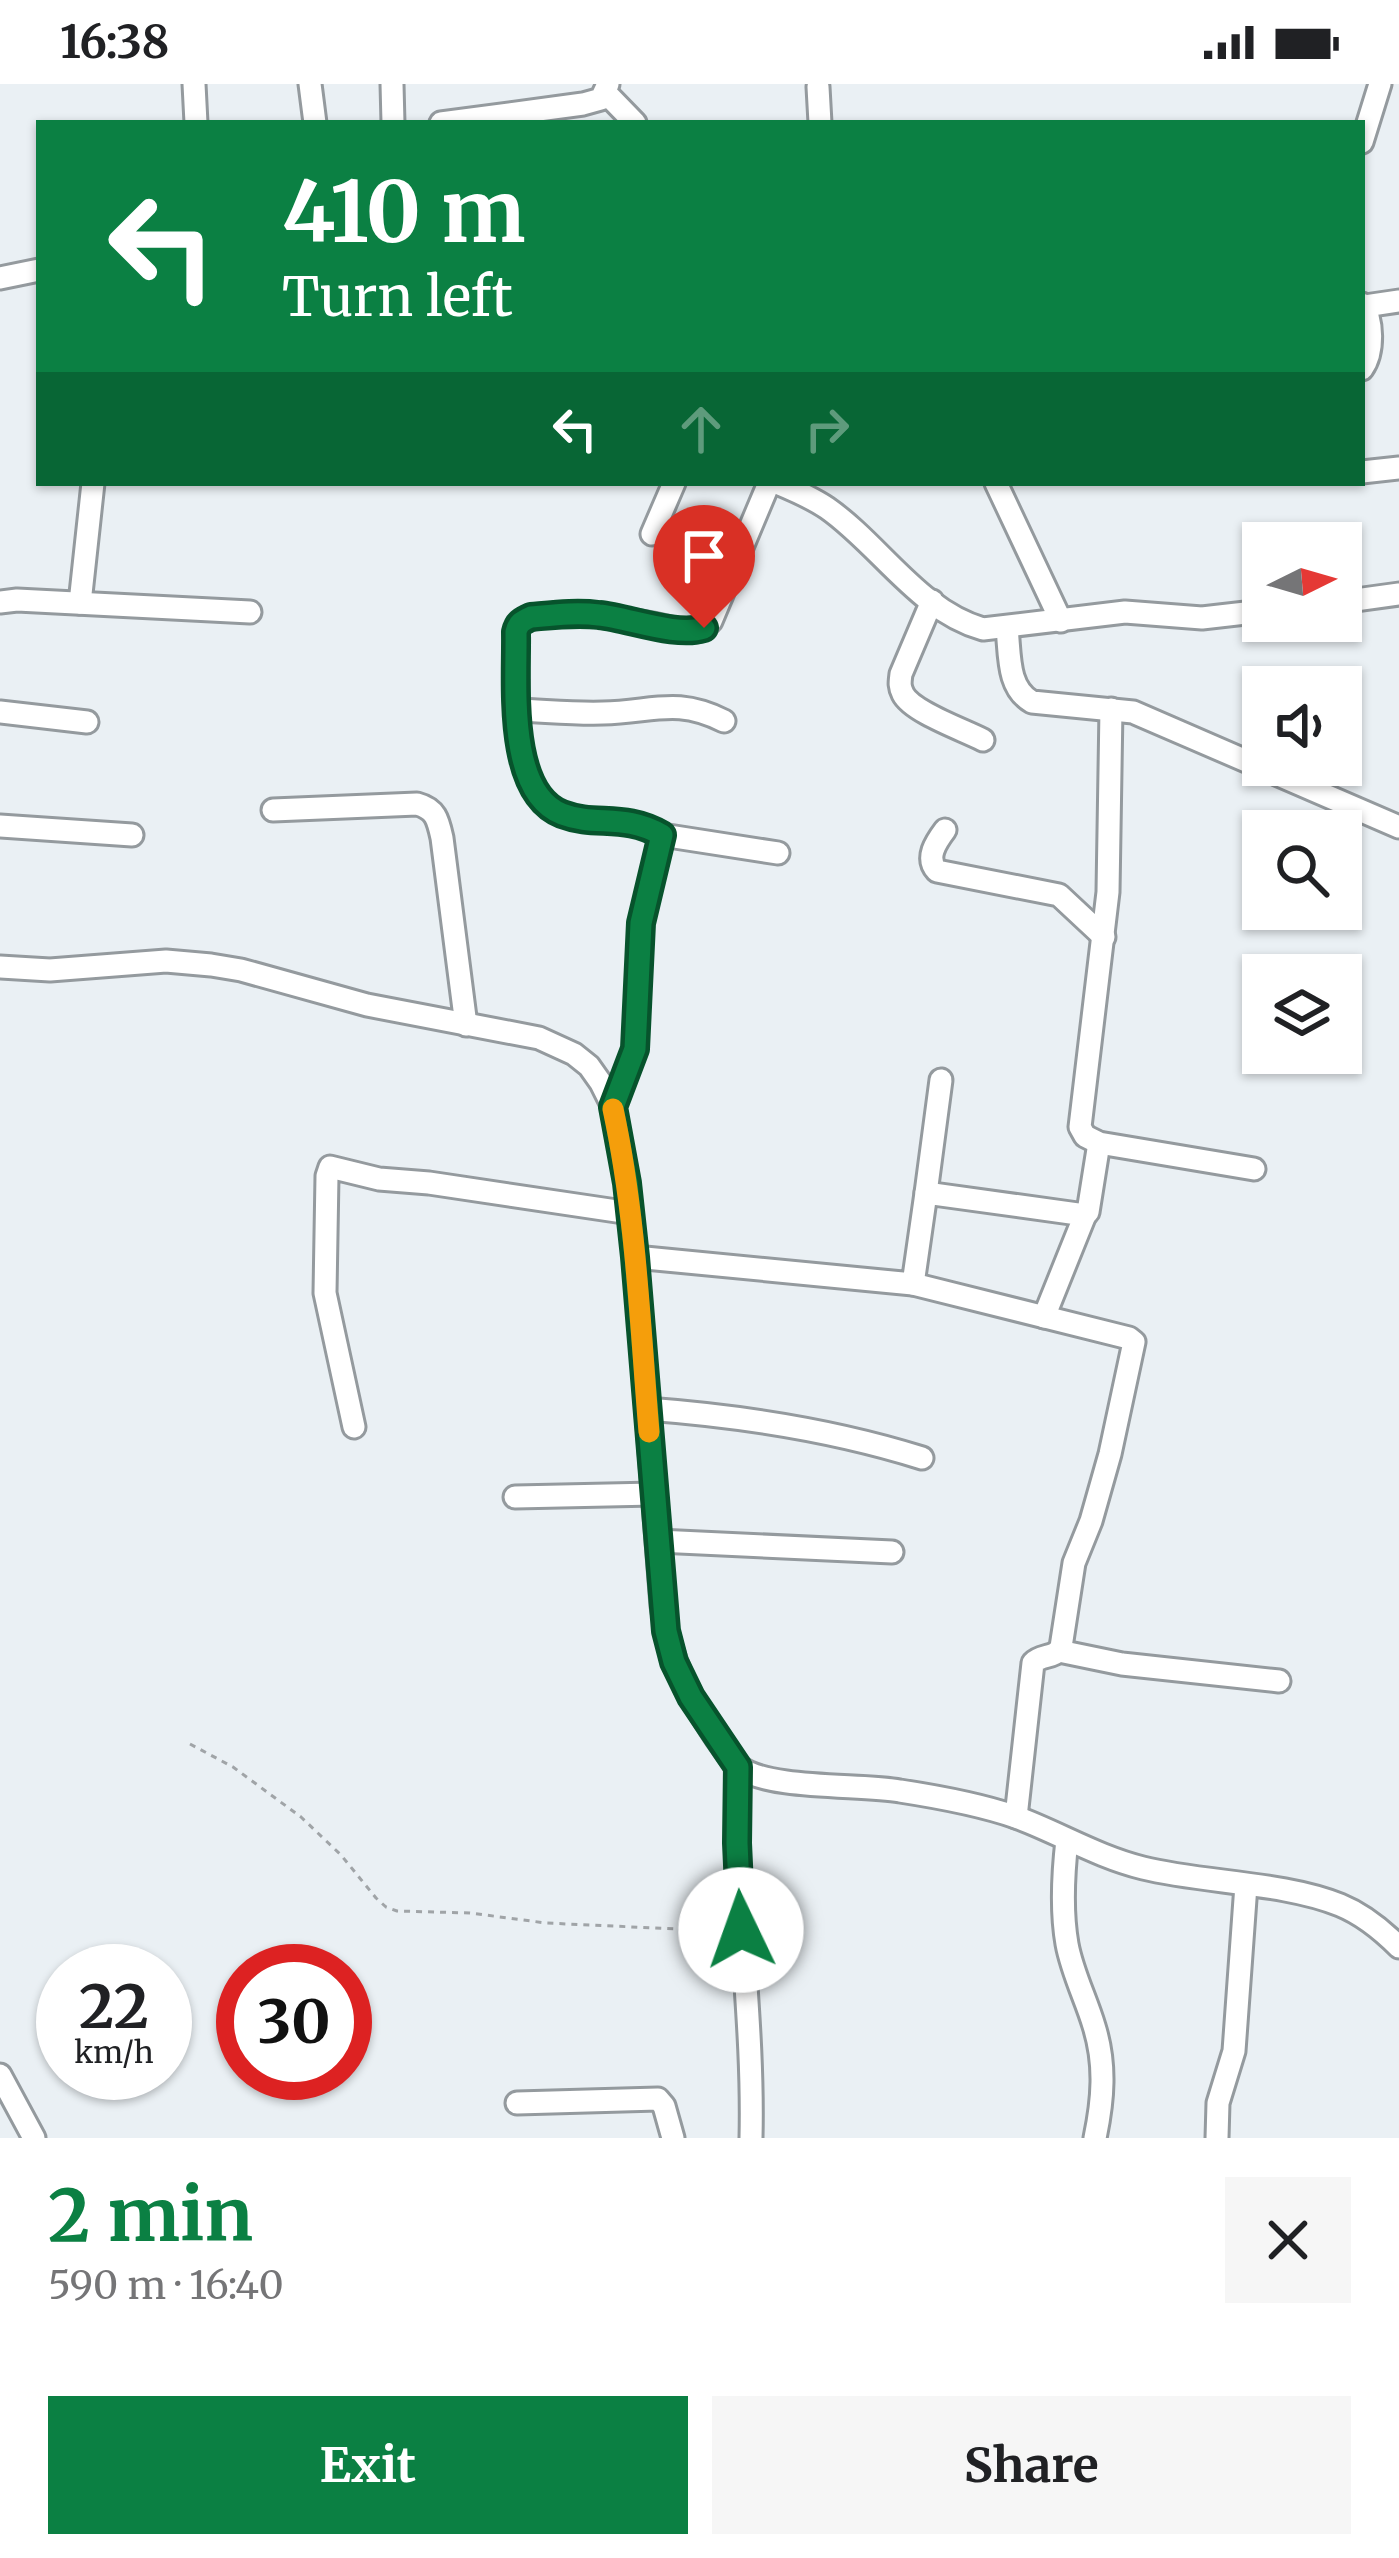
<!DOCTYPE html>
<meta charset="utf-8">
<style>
:root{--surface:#fff;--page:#f6f6f6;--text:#202124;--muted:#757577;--accent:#0b8043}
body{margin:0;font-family:Merriweather,serif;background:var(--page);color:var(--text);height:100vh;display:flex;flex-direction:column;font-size:45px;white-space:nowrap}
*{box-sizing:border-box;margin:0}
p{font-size:39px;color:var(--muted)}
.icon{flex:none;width:66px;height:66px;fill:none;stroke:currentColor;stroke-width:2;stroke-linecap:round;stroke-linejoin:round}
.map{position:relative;height:2054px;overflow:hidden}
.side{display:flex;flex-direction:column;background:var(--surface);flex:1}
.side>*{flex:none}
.banner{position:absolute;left:36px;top:36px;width:1329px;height:366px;border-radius:0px;box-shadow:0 3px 9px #0004;background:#0b8043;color:#fff;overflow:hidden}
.needle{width:78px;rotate:85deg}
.fabs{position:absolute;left:1242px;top:438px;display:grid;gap:24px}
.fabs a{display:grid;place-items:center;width:120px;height:120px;border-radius:0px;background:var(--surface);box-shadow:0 3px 9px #0004;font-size:60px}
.speed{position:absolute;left:36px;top:1860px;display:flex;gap:24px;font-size:60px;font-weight:700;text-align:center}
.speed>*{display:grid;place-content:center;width:156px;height:156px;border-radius:50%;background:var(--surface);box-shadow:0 3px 9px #0004;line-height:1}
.speed small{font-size:30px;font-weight:400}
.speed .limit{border:18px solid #d22;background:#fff;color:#111}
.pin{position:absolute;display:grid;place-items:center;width:102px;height:102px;color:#fff;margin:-123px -51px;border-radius:50% 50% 50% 0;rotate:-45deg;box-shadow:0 0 12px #0007}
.pin .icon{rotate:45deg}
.me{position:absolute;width:132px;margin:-66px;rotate:357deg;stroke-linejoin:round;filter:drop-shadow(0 0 9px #0008)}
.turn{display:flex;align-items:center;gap:42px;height:252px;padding:0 48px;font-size:54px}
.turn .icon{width:156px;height:156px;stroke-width:2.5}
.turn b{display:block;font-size:84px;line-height:102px}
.lanes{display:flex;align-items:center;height:114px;padding:0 48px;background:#0003;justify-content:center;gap:60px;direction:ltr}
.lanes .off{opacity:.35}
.round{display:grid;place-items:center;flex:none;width:126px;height:126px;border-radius:0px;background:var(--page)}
.overview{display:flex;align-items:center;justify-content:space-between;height:204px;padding:0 48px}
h1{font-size:72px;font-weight:700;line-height:90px;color:var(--accent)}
.primary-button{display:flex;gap:24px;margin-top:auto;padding:24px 48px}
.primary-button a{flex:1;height:138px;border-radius:0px;background:var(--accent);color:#fff;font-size:48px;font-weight:700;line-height:138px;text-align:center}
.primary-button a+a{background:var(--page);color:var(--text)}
.status{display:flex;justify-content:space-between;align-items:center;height:84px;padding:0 60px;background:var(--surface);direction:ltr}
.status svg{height:33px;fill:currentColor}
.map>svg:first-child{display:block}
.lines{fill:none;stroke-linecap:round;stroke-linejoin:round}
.minor-casing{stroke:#949a9e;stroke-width:27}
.path{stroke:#a0a4a7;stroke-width:3;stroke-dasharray:6 6;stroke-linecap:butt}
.minor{stroke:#fff;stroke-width:21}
.route-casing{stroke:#07532c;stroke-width:30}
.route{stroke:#0b8043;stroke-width:21}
.slow{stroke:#f59e0b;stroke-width:21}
</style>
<div class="status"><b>16:38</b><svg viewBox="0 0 49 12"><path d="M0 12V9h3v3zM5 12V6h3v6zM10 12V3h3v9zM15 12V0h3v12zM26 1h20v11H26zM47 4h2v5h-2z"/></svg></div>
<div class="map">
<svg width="1399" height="2054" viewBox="0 0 1399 2054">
<rect width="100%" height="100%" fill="#eaf0f4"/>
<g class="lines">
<!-- minor casing -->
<g class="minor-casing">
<g id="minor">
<polyline points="194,0 196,39"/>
<polyline points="310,0 315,39"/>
<polyline points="392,0 393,39"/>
<polyline points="818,3 820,39"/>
<polyline points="605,8 635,39"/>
<polyline points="441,39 583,20 601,15 608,0"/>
<polyline points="1362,58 1380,0"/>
<polyline points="0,194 39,186"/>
<path d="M1362,220C1373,236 1374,268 1362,285"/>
<polyline points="1365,222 1399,217"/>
<polyline points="1362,388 1399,384"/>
<path d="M777,399C794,406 812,414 827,424C880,461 919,527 983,545L1125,528L1202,534L1263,527"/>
<polyline points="996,399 1061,537"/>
<polyline points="652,450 674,399"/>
<path d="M932,517L901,590C900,598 899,602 903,610C912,628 964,646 983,656"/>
<polyline points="0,518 17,516 250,528"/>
<polyline points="1341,518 1399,510"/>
<polyline points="80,519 93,399"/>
<path d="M1007,544C1010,571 1007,604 1032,618L1133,628L1399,743"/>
<polyline points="1111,625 1108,808 1080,1043 1085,1052 1099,1059 1254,1085"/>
<path d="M518,626C546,627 575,630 603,629C653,628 676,613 724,637"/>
<polyline points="0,628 87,638"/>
<path d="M273,726L417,720C436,725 438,736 442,754L466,941"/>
<polyline points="0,742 132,751"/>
<path d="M945,746C936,758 925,774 937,787L1059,811L1104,853"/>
<path d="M662,751C626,730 597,743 563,730C514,711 518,639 517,596C517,578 515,559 518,541C549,519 622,535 658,541C669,543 684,548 695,547C704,546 705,543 711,537L769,399"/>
<path d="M0,883L50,886L166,877L211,881L241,886L367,921L539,954L574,970L589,982L601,999L613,1023L627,1099L635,1173L662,1522C670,1575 687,1610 717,1655C724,1664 730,1676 739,1683C769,1706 861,1700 900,1707C939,1713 979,1720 1016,1733C1059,1749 1098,1773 1143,1784C1204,1799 1283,1798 1340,1821C1362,1830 1382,1846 1399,1863"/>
<polyline points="613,1023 635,966 641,839 662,751 778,769"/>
<polyline points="926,1109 941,996"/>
<polyline points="635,1173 913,1200 926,1109 1085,1131 1088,1128 1099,1059"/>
<path d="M913,1200L1129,1254L1134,1258L1110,1370L1091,1437L1074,1479L1061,1563C1055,1575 1041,1570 1033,1579L1016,1733"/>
<polyline points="1044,1233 1085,1131"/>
<path d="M647,1325C740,1332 833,1346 922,1374"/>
<polyline points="354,1343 325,1209 327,1092 330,1083 379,1095 429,1099 630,1129"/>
<polyline points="515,1413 654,1410"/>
<polyline points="658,1457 892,1468"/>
<polyline points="1059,1567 1122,1580 1279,1597"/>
<path d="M738,1683C733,1807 754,1930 751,2054"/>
<path d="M1067,1756C1063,1791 1061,1826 1067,1860C1072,1888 1086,1915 1094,1942C1106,1980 1103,2016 1095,2054"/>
<polyline points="0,1991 34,2054"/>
<polyline points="517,2019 658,2015 664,2022 673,2054"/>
<polyline points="1217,2054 1218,2019 1234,1967 1246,1801"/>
</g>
</g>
<!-- path -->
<polyline class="path" points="190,1660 233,1683 301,1733 341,1771 376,1814 386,1823 397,1827 470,1829 546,1839 721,1847"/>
<!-- minor -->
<use href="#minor" class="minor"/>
</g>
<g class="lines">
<!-- route casing -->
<g class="route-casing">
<path id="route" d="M704,544C676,553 629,534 599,531C576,528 553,531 531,533C522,537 518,539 516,548C517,597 506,708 562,730C596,743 624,729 662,751L641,839L635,965L613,1023L627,1099L635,1173L666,1547L674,1578L691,1613L738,1683L737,1759L741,1846"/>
</g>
<!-- route -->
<use href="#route" class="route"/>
<!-- slow -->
<path class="slow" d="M613,1025C636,1131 640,1240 649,1348"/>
</g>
</svg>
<div class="fabs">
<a><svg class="needle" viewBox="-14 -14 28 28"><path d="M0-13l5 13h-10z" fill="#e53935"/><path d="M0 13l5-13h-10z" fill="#757577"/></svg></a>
<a><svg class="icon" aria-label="sound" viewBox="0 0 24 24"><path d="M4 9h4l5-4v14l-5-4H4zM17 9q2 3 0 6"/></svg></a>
<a><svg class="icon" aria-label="search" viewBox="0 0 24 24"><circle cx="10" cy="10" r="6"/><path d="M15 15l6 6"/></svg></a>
<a><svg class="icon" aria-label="layers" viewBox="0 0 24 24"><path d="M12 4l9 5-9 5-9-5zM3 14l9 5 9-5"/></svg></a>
</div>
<div class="speed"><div>22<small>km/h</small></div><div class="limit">30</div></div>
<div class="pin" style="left:704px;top:544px;background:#d93025"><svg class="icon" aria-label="arrive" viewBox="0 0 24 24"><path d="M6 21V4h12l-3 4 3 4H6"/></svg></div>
<svg class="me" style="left:741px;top:1846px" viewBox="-20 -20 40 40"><circle r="19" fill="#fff"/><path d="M0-13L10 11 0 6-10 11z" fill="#0b8043"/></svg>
<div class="banner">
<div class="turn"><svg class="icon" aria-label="left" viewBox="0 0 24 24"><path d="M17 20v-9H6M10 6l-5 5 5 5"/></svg><div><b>410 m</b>Turn left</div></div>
<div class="lanes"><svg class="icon" aria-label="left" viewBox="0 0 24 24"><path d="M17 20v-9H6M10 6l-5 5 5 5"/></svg><svg class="icon off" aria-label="ahead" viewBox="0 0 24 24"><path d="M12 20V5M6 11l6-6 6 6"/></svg><svg class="icon off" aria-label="right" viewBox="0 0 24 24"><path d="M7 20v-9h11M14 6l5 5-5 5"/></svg></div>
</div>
</div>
<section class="side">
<div class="overview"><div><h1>2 min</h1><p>590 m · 16:40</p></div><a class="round"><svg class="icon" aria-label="close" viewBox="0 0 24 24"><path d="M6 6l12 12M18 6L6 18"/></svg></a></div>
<div class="primary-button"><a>Exit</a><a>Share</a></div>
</section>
